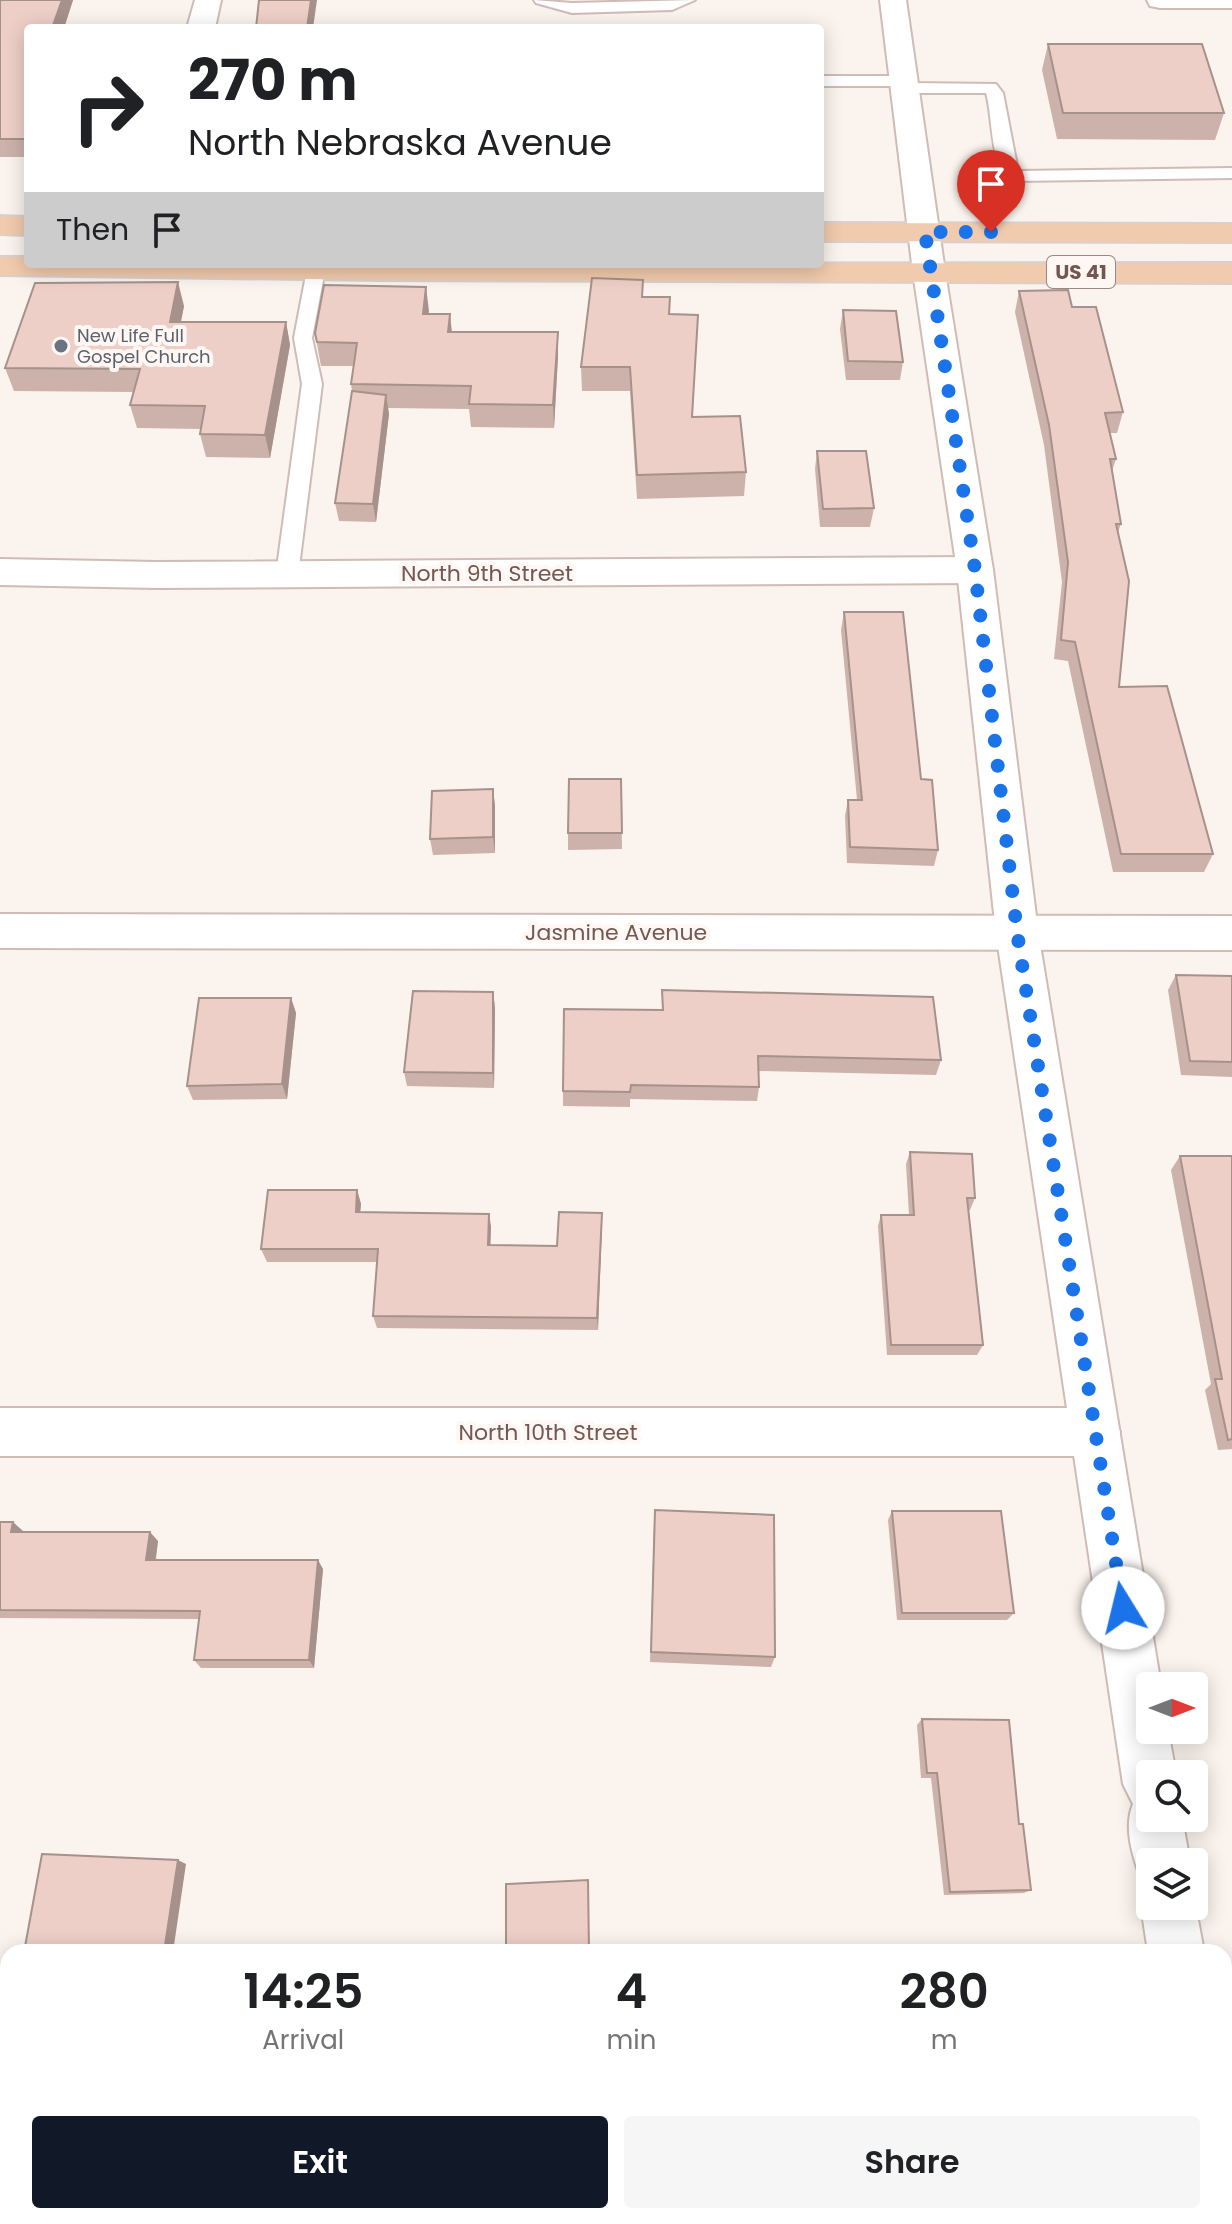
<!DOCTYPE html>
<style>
:root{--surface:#fff;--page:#f6f6f6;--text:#202124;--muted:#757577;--accent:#111827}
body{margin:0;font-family:Poppins,sans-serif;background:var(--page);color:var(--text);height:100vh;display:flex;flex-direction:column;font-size:30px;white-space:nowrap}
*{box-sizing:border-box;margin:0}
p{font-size:26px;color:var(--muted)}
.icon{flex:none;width:44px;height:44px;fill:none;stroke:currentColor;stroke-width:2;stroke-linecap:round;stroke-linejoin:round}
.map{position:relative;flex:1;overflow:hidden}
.side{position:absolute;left:0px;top:1944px;width:1232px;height:280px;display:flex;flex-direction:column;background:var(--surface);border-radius:24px 24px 0 0;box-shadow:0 4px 20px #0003}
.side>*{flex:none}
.top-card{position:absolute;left:24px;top:24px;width:800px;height:244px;border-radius:8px;box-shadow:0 4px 20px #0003;background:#fff;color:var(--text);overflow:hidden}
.needle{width:52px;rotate:90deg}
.controls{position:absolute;left:1136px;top:1672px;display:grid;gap:16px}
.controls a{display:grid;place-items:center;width:72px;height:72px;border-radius:8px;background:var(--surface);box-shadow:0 4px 20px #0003;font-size:40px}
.pin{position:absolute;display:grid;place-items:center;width:68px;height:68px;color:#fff;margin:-82px -34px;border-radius:50% 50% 50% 0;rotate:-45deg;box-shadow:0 0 8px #0007}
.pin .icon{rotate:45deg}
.me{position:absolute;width:88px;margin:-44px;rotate:351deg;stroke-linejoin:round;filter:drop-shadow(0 0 6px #0008)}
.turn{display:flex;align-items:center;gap:28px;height:168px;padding:0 32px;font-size:36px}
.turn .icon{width:104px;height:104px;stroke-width:2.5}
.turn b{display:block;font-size:56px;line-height:68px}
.then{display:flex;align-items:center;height:76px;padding:0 32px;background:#0003;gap:16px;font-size:30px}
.eta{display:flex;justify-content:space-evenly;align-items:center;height:136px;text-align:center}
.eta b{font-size:48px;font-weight:600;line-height:56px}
.primary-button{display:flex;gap:16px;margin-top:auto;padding:16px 32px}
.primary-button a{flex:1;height:92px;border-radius:8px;background:var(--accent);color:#fff;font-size:32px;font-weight:600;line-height:92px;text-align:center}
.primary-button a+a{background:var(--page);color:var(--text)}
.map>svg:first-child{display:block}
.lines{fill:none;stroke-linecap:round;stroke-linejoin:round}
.service-casing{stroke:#cebcb5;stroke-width:4}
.minor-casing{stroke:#cebcb5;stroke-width:4}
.tertiary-casing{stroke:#cebcb5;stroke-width:4}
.primary-casing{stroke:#d8d0ce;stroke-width:4}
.service{fill:#fff;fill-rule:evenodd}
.minor{fill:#fff;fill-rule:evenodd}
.tertiary{fill:#fff;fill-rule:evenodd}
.primary{fill:#f1cbad;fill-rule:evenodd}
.wall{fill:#ccb2ab}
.shaded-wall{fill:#a6918b}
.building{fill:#edcfc7;stroke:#a6918b;stroke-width:2}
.route{stroke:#1a73e8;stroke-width:14;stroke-dasharray:0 25.2}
.worship-dot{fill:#6b7280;stroke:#fef7f3;stroke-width:3}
.labels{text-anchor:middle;stroke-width:8;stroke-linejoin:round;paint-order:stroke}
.far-worship-label{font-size:18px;fill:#5b616d;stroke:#fef7f3;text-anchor:start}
.shield{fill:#fef7f3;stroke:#9d8782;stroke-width:2}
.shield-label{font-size:20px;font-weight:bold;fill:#745751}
.street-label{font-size:22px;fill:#745751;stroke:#fef7f3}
</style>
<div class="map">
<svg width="1232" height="2224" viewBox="0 0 1232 2224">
<rect width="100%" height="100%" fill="#fbf3ed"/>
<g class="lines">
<!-- service casing -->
<g class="service-casing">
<g id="service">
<polygon points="534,0 572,3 695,0 672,10 572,13 536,3"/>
<path d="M820,76H904L910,77L911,83L996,84L1003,93L1018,171L1232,168V178L1013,181C990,175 993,114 986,93H905L899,92L898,86H820Z"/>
<polygon points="316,264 325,270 312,338 322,384 298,575 294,580 280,580 276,575 302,384 294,338 307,270"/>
</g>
</g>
<!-- minor casing -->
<g class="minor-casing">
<g id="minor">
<polygon points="195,0 221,0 215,28 187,28"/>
<polygon points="1147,0 1232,0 1232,8 1160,8 1150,6"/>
<polygon points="975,557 988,561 993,570 988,579 975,583 156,588 0,585 0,559 156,562"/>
<polygon points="0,914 1232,916 1232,950 0,948"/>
<polygon points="0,1408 1096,1408 1113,1415 1120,1432 1113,1449 1096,1456 0,1456"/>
<polygon points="1232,2066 1232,2126 1224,2128 1224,2068"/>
<rect x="0" y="2130" width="8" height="60"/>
</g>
</g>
<!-- tertiary casing -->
<g class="tertiary-casing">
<g id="tertiary">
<path d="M880,0H906L945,272L993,570L1038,932L1161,1686H1150V1730H1168L1176,1774H1150V1818H1182L1190,1862H1150V1885L1142,1882C1133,1858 1123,1828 1133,1804L1123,1784L996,932L957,570L913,272Z"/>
<polygon points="1149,1886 1150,1906 1194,1906 1194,1898 1204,1952 1148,1952 1141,1906"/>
<polygon points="1224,2190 1232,2193 1232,2224 1184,2224 1184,2216 1224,2216"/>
</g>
</g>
<!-- primary casing -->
<g class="primary-casing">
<g id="primary">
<polygon points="0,216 28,217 28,235 0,234"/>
<polygon points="820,223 1232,224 1232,242 820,241"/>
<polygon points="0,257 28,257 28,264 1232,263 1232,283 378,280 0,275"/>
</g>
</g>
<!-- service -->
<use href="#service" class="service"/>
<!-- minor -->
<use href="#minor" class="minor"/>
<!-- tertiary -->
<use href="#tertiary" class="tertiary"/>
<!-- primary -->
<use href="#primary" class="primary"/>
</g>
<!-- wall -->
<g class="wall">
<polygon points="0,0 73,0 64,28 28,28 28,157 0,157"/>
<polygon points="1048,44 1224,113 1215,140 1057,139 1042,70"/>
<polygon points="643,280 643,297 670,297 670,314 692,417 746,472 744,496 637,499 630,391 582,391 581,367"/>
<polygon points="426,287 428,314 450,314 452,332 558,356 554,428 471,427 469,409 388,408 389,414 376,522 339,521 335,503 352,391 351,384 354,366 321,366 315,333"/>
<polygon points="1019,291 1072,307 1123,412 1117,433 1110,433 1116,459 1112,471 1121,524 1118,532 1119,687 1213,854 1204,872 1113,872 1068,661 1054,659 1062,582 1044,445 1015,312"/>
<polygon points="184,306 181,322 286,322 290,345 270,458 206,457 200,434 201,429 137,428 130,405 133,392 14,391 5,368"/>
<polygon points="843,310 903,362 900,380 846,380 840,329"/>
<polygon points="817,451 874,508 870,527 820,527 815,469"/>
<polygon points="844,612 921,779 938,850 934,866 847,863 845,816 848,800 857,800 841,630"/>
<polygon points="621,779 622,849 568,850 568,833"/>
<polygon points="493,789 495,806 495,853 433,855 430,839"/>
<polygon points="1176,975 1232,976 1232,1077 1181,1075 1168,990"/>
<polygon points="662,990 941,1060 936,1075 758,1071 759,1087 757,1101 630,1099 630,1107 563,1106 563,1091 662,1010"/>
<polygon points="493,992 495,1008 494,1088 407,1086 404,1072"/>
<polygon points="291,998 296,1013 287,1099 193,1100 187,1086"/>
<polygon points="910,1152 975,1198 970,1210 968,1210 983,1345 977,1355 887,1355 878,1226 881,1215 909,1215 906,1164"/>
<polygon points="1180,1156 1232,1156 1232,1449 1218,1450 1205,1390 1211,1384 1171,1170"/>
<polygon points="357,1190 361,1204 360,1212 491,1226 490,1245 557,1246 602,1213 598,1330 377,1328 373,1316 377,1262 267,1262 261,1249"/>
<polygon points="892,1511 1014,1613 1007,1620 897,1620 888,1520"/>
<polygon points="0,1522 23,1532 158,1541 156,1560 323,1569 314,1668 201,1668 194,1660 199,1619 0,1618"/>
<polygon points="654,1523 775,1657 771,1667 650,1662"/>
<polygon points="922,1719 1019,1824 1031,1890 1024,1893 944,1895 931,1778 921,1778 917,1725"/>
</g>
<!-- shaded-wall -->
<g class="shaded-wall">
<polygon points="62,0 73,0 64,28 52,28"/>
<polygon points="311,0 317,0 313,28 307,28"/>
<polygon points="178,282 184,306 176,345 170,322"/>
<polygon points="426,287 429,311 426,337 423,314"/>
<polygon points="450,314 452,337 448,332"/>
<polygon points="286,322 290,345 270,458 265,435"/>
<polygon points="558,332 558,356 554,428 553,405"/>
<polygon points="386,395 389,414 376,522 373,504"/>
<polygon points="493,789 495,806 495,853 493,837"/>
<polygon points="493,992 495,1008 494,1088 493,1073"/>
<polygon points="291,998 296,1013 287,1099 282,1084"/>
<polygon points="357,1190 361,1204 359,1225 356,1212"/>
<polygon points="602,1213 602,1226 598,1330 597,1318"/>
<polygon points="489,1214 491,1226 490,1258 488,1245"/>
<polygon points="13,1522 23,1531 21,1541 11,1532"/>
<polygon points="150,1532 158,1541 154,1569 146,1560"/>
<polygon points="318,1560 323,1569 314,1668 309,1660"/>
<polygon points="178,1860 186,1864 173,1952 164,1952"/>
</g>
<!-- building -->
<g class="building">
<polygon points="0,0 62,0 52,28 28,28 28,139 0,139"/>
<polygon points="259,0 311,0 307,28 256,28"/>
<polygon points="1048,44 1202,44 1224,113 1063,113"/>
<polygon points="592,278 643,280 642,297 670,297 669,314 698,315 692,417 740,416 746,472 637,475 630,367 581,367"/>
<polygon points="178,282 170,322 286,322 265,435 200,434 205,406 130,405 140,369 5,368 35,283"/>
<polygon points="324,285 426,287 423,314 450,314 448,332 558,332 553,405 469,404 471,386 351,384 357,343 317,342 315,333"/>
<polygon points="1068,290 1072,307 1096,307 1123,412 1105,413 1116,459 1110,459 1121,524 1116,524 1129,581 1119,687 1167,686 1213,854 1121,854 1075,642 1061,640 1068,562 1049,425 1019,291"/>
<polygon points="843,310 896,311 903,362 848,361"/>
<polygon points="352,391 386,395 373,504 335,503"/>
<polygon points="817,451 866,451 874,508 823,509"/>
<polygon points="844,612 903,612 921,779 932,780 938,850 850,847 848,800 862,800"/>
<polygon points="569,779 621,779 622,833 568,833"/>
<polygon points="493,789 493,837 430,839 432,791"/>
<polygon points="1176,975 1232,976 1232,1062 1190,1061"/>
<polygon points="662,990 933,997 941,1060 758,1056 759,1087 631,1085 630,1092 563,1091 564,1009 663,1010"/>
<polygon points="413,991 493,992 493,1073 404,1072"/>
<polygon points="199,998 291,998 282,1084 187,1086"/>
<polygon points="910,1152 972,1154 975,1198 967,1198 983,1345 891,1345 881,1215 914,1215"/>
<polygon points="1180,1156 1232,1156 1232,1439 1228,1440 1215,1379 1222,1379"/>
<polygon points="268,1190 357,1190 356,1212 489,1214 488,1245 557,1246 559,1212 602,1213 597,1318 373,1316 378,1249 261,1249"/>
<polygon points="655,1510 774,1515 775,1657 651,1652"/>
<polygon points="892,1511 1001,1511 1014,1613 902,1613"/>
<polygon points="0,1522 13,1522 11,1532 150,1532 146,1560 318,1560 309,1660 194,1660 200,1611 0,1610"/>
<polygon points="922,1719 1009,1720 1019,1824 1023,1824 1031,1890 950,1892 937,1773 927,1773"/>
<polygon points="42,1854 178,1860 164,1952 24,1952"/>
<polygon points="588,1880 589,1952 506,1952 506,1884"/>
</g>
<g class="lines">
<!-- route -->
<polyline class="route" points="991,232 925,232 975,570 1017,932 1123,1608"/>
</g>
<!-- markers -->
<circle class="worship-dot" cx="61" cy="346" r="8"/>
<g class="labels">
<!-- far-worship labels -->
<g class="far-worship-label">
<text x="77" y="342">New Life Full<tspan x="77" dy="21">Gospel Church</tspan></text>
</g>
<!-- shield labels -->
<rect class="shield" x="1047" y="256" width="68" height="32" rx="6"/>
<g class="shield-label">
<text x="1081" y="279">US 41</text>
</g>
<!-- street labels -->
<g class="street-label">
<text x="487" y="581">North 9th Street</text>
<text x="616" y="940">Jasmine Avenue</text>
<text x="548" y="1440">North 10th Street</text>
</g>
</g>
</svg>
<div class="controls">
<a><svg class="needle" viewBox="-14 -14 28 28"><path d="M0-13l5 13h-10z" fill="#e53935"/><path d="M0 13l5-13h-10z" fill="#757577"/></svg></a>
<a><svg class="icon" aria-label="search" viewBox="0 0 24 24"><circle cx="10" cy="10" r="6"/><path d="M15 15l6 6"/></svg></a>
<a><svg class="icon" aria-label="layers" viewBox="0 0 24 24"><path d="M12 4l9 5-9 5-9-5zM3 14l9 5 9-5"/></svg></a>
</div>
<div class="pin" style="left:991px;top:232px;background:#d93025"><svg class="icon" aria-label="arrive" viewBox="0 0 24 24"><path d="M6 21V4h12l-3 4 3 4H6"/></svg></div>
<svg class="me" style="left:1123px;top:1608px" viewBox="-20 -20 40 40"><circle r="19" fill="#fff"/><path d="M0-13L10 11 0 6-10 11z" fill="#1a73e8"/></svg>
<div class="top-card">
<div class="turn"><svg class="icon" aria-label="right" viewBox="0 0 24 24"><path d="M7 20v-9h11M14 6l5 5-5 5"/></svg><div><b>270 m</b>North Nebraska Avenue</div></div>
<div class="then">Then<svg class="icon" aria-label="arrive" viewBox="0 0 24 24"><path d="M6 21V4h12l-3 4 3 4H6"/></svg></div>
</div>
<section class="side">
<div class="eta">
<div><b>14:25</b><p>Arrival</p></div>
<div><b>4</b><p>min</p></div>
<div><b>280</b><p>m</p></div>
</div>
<div class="primary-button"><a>Exit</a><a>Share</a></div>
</section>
</div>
